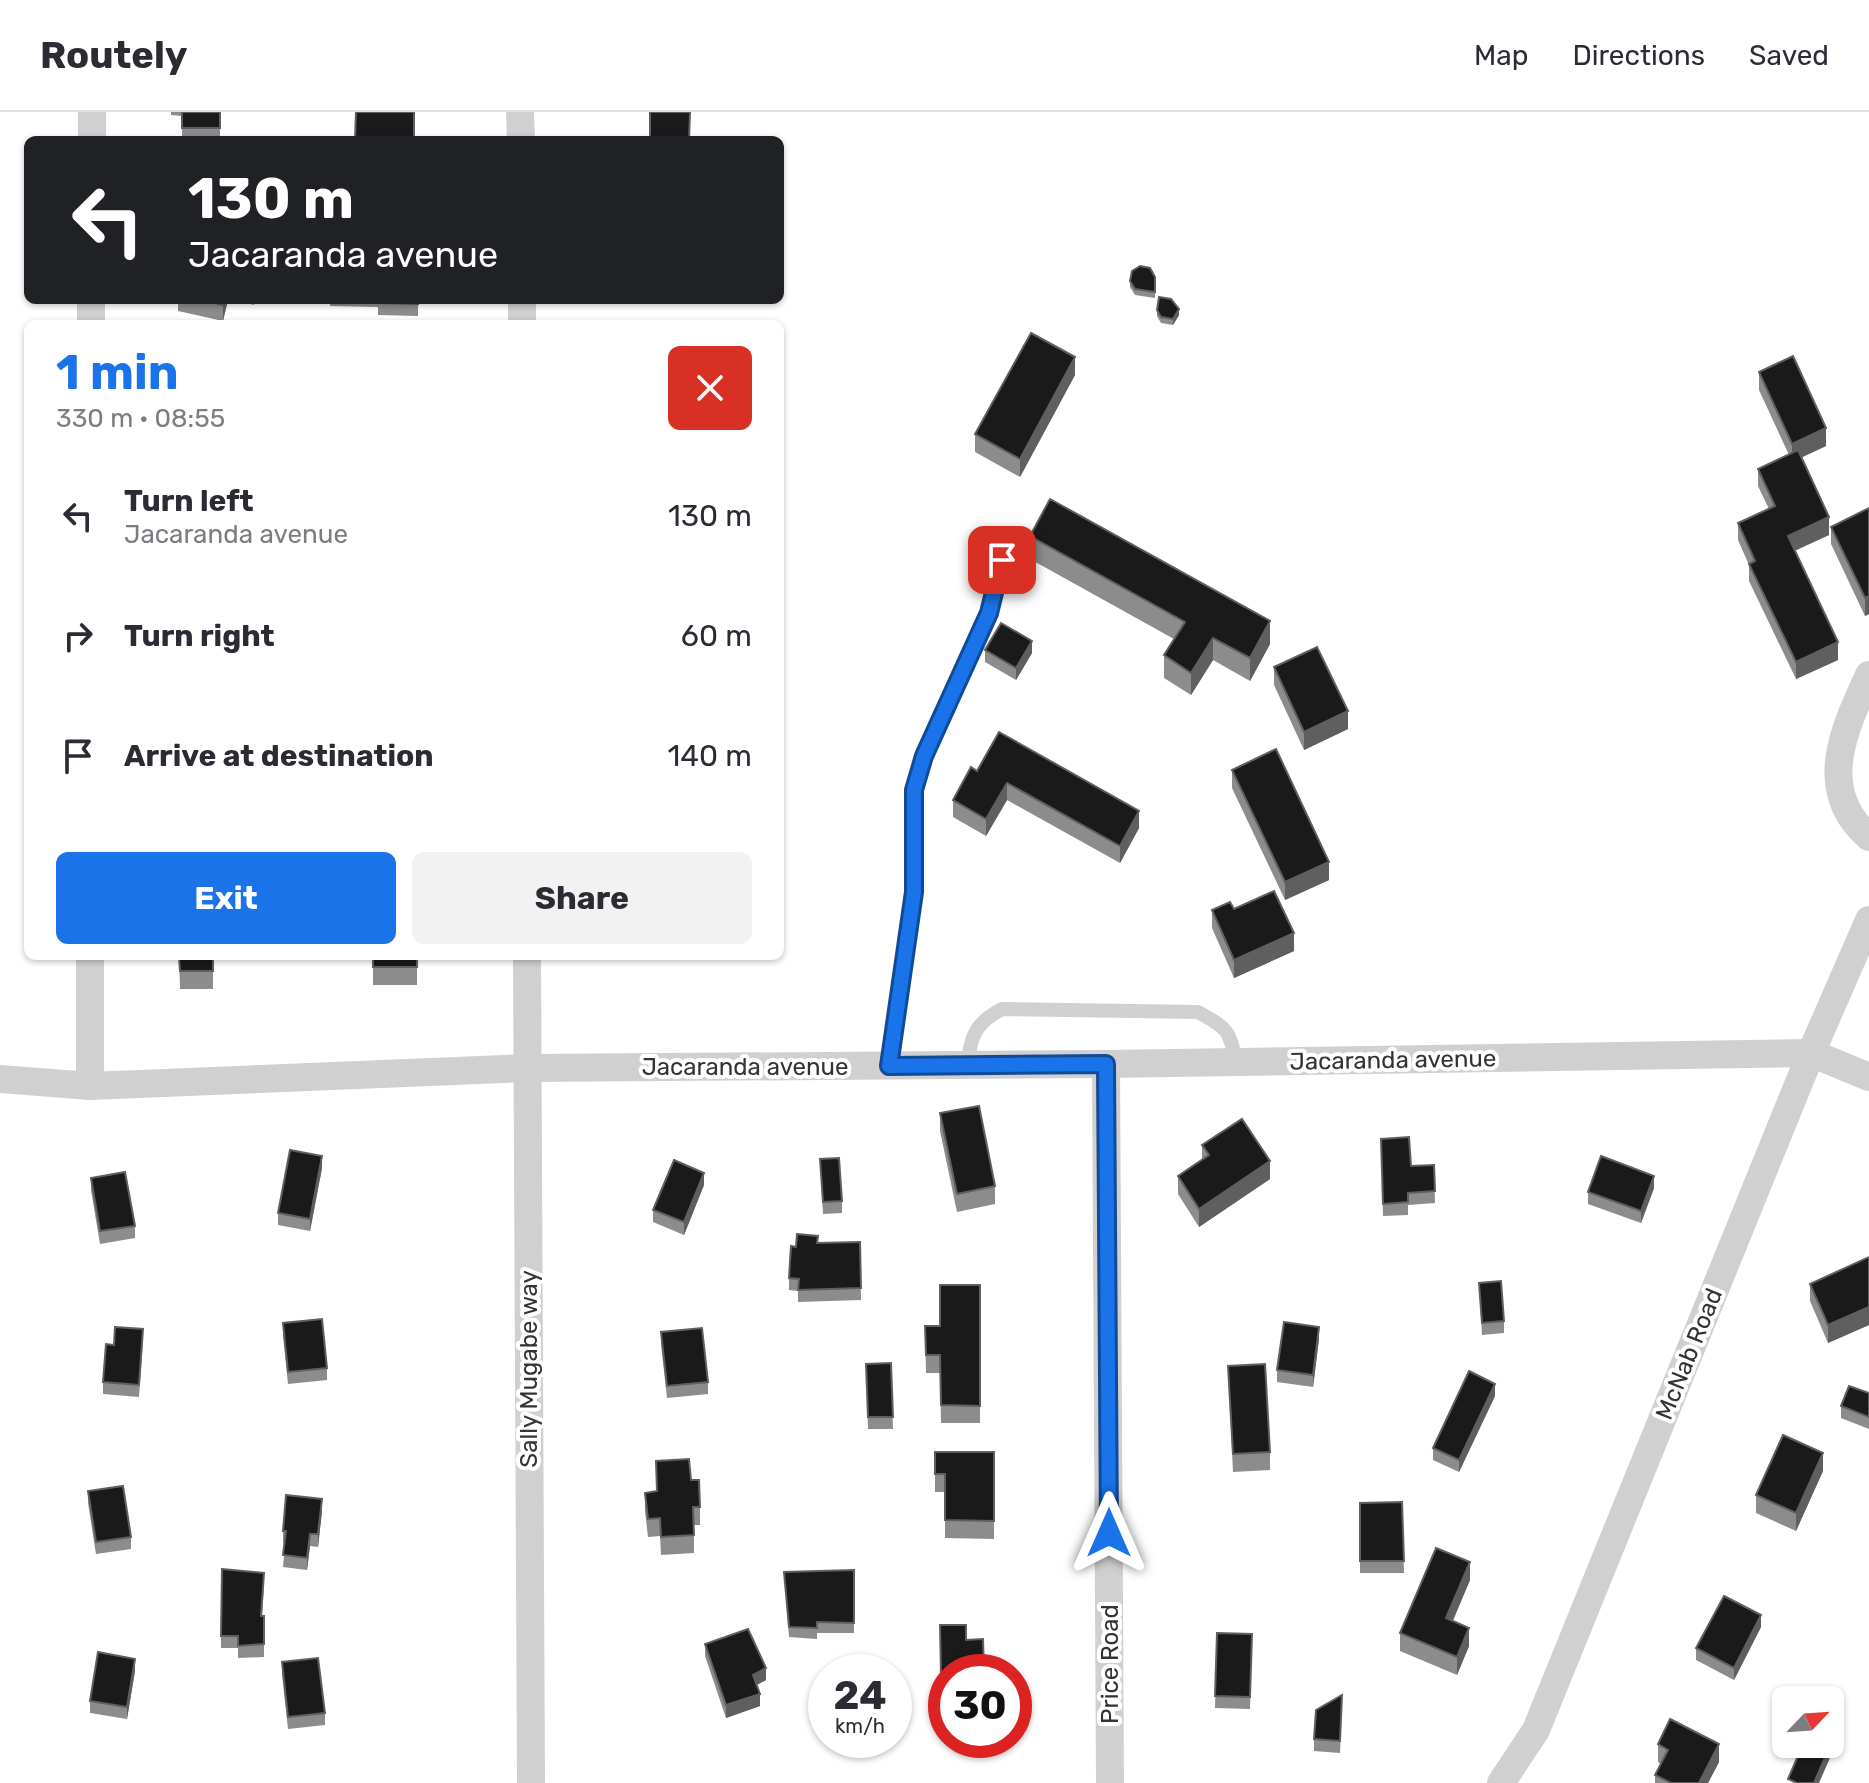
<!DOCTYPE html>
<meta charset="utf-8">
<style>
:root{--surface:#fff;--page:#f2f2f3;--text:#2b2b33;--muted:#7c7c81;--line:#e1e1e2;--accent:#1a73e8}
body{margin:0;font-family:Rubik,sans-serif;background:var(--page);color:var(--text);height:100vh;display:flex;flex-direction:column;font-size:30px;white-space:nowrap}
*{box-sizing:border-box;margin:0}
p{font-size:26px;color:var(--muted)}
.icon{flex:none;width:44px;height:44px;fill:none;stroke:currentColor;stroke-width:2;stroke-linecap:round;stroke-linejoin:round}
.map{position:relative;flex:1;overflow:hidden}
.drawer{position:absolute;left:24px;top:208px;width:760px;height:640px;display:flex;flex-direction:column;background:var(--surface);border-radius:12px;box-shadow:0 2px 6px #0004}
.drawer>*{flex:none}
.guide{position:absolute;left:24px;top:24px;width:760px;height:168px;border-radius:12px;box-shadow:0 2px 6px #0004;background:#202124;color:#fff;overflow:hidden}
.needle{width:52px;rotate:65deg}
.controls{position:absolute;left:1772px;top:1574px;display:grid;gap:16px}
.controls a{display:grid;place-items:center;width:72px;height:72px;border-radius:12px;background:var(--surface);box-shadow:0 2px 6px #0004;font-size:40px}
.speed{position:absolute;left:808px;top:1542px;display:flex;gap:16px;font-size:40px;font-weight:700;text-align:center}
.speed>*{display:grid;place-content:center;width:104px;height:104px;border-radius:50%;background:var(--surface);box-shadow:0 2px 6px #0004;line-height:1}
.speed small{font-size:20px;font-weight:400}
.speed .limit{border:12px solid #d22;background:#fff;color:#111}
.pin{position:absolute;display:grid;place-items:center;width:68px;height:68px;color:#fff;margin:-34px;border-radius:16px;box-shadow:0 4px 12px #0006}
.me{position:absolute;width:88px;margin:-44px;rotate:0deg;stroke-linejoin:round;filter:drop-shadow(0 0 6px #0008)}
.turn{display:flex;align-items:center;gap:28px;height:168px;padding:0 32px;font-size:36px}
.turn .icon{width:104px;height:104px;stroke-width:2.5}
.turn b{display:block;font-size:56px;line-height:68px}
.round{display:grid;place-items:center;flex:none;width:84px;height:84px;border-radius:12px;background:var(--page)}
.overview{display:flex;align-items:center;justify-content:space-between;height:136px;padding:0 32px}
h1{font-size:48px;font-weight:700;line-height:60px;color:var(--accent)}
.primary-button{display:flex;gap:16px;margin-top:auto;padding:16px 32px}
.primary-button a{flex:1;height:92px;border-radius:12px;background:var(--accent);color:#fff;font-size:32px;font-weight:700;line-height:92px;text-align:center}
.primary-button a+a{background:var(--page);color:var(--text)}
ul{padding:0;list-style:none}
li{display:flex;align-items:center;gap:24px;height:120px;padding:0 32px}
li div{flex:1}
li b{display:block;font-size:30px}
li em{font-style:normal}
header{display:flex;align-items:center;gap:48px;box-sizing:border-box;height:112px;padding:0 40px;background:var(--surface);border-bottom:2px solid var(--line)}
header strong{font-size:38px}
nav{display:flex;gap:44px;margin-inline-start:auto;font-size:28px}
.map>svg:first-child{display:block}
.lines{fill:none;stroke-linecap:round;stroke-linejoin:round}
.service{stroke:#d0d0d0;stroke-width:14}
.minor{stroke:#d0d0d0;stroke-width:28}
.wall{fill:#8c8c8c}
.shaded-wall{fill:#5f5f5f}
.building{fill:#1a1a1a;stroke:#5f5f5f;stroke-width:2}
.route-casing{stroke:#114b97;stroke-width:20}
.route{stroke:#1a73e8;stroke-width:14}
.labels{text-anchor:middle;stroke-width:8;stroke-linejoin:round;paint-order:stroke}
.street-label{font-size:24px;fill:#333;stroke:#fff}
</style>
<header>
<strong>Routely</strong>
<nav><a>Map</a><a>Directions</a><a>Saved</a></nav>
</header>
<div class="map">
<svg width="1869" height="1671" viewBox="0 0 1869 1671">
<rect width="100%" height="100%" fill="#fff"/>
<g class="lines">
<!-- service -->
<g class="service">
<path d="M967,953C971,924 975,911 1002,897L1198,900C1228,917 1229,917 1236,950"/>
<polyline points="889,954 914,780 914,678 924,644 989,501 1002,448"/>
</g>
<!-- minor -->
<g class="minor">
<polyline points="520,0 521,28"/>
<polyline points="92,28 92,0"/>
<polyline points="522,188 522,212"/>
<polyline points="91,212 91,188"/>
<path d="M1869,563C1844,617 1815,678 1869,725"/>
<polyline points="527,844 531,1671"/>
<polyline points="1106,952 1110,1671"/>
<polyline points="0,967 90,974 527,956 1106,952 1811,941 1869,965"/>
<polyline points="90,974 90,844"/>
<polyline points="1501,1671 1536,1618 1811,941 1869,808"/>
</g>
</g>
<!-- wall -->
<g class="wall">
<polygon points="171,0 220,0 220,28 182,28 182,4 171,3"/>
<polygon points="1155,165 1155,186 1135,183 1130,175 1130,169"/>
<polygon points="178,188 228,188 223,209 178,199"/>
<polygon points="237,188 256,188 254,193"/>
<polygon points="330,188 418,188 418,204 378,203 378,195 330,194"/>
<polygon points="1157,198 1179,203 1173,213 1161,211 1157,204"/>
<polygon points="1759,260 1826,334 1802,345 1829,423 1795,438 1838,548 1796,567 1749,469 1749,453 1738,428 1738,411 1769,397 1758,374 1758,357 1789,343 1759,278"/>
<polygon points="1075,263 1020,365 975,340 975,322"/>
<polygon points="1869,396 1869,502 1865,504 1831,432 1831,415"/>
<polygon points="1030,424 1270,532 1250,569 1213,548 1191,583 1164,566 1164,543 1174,527 1030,447"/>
<polygon points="985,538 1032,541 1016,568 985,550"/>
<polygon points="1274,555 1348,617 1304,638 1274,573"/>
<polygon points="1232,658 1329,768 1285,788 1232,676"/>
<polygon points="977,659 1139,716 1120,751 1007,688 986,724 953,705 953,688"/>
<polygon points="1234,797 1294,839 1234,866 1212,816 1212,798"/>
<polygon points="179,844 213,844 213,877 180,877"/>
<rect x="373" y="844" width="44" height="29"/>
<polygon points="940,1001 995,1074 995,1092 957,1100 940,1019"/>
<polygon points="1381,1027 1411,1054 1434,1053 1435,1091 1408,1093 1408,1103 1383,1104"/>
<polygon points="1202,1033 1270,1067 1199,1115 1178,1082 1178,1064 1202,1047"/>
<polygon points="820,1047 842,1089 842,1101 823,1102"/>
<polygon points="322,1056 310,1119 278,1113 278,1101"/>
<polygon points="91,1066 135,1114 135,1126 100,1132 91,1078"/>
<polygon points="704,1073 684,1123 653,1110 653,1098"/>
<polygon points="1654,1076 1641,1111 1588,1092 1588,1080"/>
<polygon points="860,1130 861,1188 798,1190 798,1179 789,1178 789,1166 796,1135 818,1131"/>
<polygon points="1869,1145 1869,1213 1828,1231 1810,1189 1810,1172"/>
<polygon points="1479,1171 1504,1209 1504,1221 1482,1223"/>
<polygon points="980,1173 980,1311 941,1311 940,1261 926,1261 925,1214 940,1214"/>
<polygon points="283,1211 327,1256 327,1268 288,1272 283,1223"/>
<polygon points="661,1220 708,1270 708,1282 667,1286 661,1232"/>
<polygon points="1319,1227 1313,1275 1277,1270 1277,1258"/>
<polygon points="143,1229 139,1285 103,1282 103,1270 114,1233"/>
<polygon points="891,1251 893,1317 868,1317 866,1252"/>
<polygon points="1228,1254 1270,1340 1270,1358 1233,1360"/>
<polygon points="1869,1281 1869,1317 1841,1306 1841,1294"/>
<polygon points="1495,1284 1459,1360 1433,1348 1433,1336"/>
<polygon points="935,1340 994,1340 994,1427 945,1426 945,1380 935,1380"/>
<polygon points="656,1349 691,1368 700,1395 700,1413 694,1413 694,1441 661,1443 660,1424 648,1425 645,1399 645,1381 656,1379"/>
<polygon points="1823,1359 1796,1419 1756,1401 1756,1383"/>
<polygon points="88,1379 131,1425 131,1437 96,1442 88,1391"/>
<polygon points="1402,1390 1404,1461 1360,1461 1360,1391"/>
<polygon points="322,1399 318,1435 310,1434 307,1458 283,1455 285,1431 283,1431 283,1419"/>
<polygon points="854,1458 854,1521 817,1521 817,1527 789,1525 784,1460"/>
<polygon points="1470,1468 1453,1509 1469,1534 1457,1563 1400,1539 1400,1521"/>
<polygon points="264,1473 262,1504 264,1504 264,1545 238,1546 238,1536 221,1536 221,1524"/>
<polygon points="1761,1515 1734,1568 1696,1548 1696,1536"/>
<polygon points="1217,1521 1252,1522 1250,1597 1215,1596"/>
<polygon points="940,1531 946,1560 946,1628 942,1628"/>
<polygon points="705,1532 766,1568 757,1573 760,1594 726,1606 705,1544"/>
<polygon points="282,1550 325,1601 325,1613 288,1617 282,1562"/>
<polygon points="135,1559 127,1607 90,1601 90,1589"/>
<polygon points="1342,1595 1340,1641 1314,1639 1314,1627"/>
<polygon points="1658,1632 1719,1650 1708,1671 1655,1671 1655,1663 1661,1652 1658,1650"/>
</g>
<!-- shaded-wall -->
<g class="shaded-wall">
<polygon points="224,188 228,188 223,209 223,193"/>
<polygon points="1179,197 1179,203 1173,213 1173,207"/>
<polygon points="1075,245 1075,263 1020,365 1020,347"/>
<polygon points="1826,316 1826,334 1792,350 1792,332"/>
<polygon points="1829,405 1829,423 1788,442 1788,424"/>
<polygon points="1869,484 1869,502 1865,504 1865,486"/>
<polygon points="1270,509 1270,532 1250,569 1250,546"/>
<polygon points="1213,526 1213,548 1191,583 1191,561"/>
<polygon points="1032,529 1032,541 1016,568 1016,556"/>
<polygon points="1838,530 1838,548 1796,567 1796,550"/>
<polygon points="1348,599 1348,617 1304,638 1304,620"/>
<polygon points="1007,671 1007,688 986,724 986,707"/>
<polygon points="1139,699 1139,716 1120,751 1120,734"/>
<polygon points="1329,750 1329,768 1285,788 1285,770"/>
<polygon points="1294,821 1294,839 1234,866 1234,848"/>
<polygon points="322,1044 322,1056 310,1119 310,1107"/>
<polygon points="1270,1049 1270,1067 1199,1115 1199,1097"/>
<polygon points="704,1061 704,1073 684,1123 684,1110"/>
<polygon points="1654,1064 1654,1076 1641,1111 1641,1099"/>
<polygon points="1869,1195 1869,1213 1828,1231 1828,1213"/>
<polygon points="1319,1215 1319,1227 1313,1275 1313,1263"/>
<polygon points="1495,1272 1495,1284 1459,1360 1459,1348"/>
<polygon points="1823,1341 1823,1359 1796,1419 1796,1401"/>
<polygon points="322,1387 322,1399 318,1435 318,1422"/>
<polygon points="310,1422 310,1434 307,1458 307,1446"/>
<polygon points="1470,1450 1470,1468 1446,1524 1446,1506"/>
<polygon points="1761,1503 1761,1515 1734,1568 1734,1556"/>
<polygon points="1469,1516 1469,1534 1457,1563 1457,1545"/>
<polygon points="135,1547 135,1559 127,1607 127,1595"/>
<polygon points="766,1556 766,1568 753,1575 753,1563"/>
<polygon points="760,1582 760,1594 726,1606 726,1593"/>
<polygon points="1833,1627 1833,1639 1819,1671 1814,1671"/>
<polygon points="1719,1632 1719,1650 1708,1671 1699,1671"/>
</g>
<!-- building -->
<g class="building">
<rect x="182" y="0" width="38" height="16"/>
<polygon points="356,0 414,0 414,28 355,28"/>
<polygon points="650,0 690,0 689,28 650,28"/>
<polygon points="1140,154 1150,156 1155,165 1155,180 1135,177 1130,169 1132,159"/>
<polygon points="1159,185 1171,187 1179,197 1173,207 1161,205 1157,198"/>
<polygon points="203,188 224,188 223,193"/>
<polygon points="378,188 418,188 418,192 378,191"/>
<polygon points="1031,221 1075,245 1020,347 975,322"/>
<polygon points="1793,244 1826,316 1792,332 1759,260"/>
<polygon points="1798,338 1829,405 1788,424 1838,530 1796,550 1749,452 1755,449 1738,411 1775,394 1758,357"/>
<polygon points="1050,387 1270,509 1250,546 1213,526 1191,561 1164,543 1185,510 1030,424"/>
<polygon points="1869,396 1869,484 1865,486 1831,415"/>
<polygon points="1001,511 1032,529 1016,556 985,538"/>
<polygon points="1317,535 1348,599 1304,620 1274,555"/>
<polygon points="999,620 1139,699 1120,734 1007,671 986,707 953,688 971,655 977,659"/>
<polygon points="1276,637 1329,750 1285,770 1232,658"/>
<polygon points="1274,779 1294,821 1234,848 1212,798 1230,790 1234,797"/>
<polygon points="179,844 213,844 213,859 180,859"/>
<rect x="373" y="844" width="44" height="11"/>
<polygon points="979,994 995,1074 957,1082 940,1001"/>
<polygon points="1242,1007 1270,1049 1199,1097 1178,1064 1209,1043 1202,1033"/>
<polygon points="1409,1025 1411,1054 1434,1053 1435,1079 1408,1081 1408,1090 1383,1092 1381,1027"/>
<polygon points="290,1038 322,1044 310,1107 278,1101"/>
<polygon points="1601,1044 1654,1064 1641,1099 1588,1080"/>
<polygon points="839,1046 842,1089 823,1090 820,1047"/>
<polygon points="674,1048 704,1061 684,1110 653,1098"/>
<polygon points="125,1060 135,1114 100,1119 91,1066"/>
<polygon points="797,1122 818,1124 817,1131 860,1130 861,1176 798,1178 799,1167 789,1166 791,1134 796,1135"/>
<polygon points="1869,1145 1869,1195 1828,1213 1810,1172"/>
<polygon points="1501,1169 1504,1209 1482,1211 1479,1171"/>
<polygon points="940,1173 980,1173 980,1294 941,1293 940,1243 926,1243 925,1214 940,1214"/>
<polygon points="322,1207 327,1256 288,1260 283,1211"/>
<polygon points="1284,1210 1319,1215 1313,1263 1277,1258"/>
<polygon points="115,1215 143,1217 139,1273 103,1270 106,1232 114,1233"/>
<polygon points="702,1216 708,1270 667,1274 661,1220"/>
<polygon points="891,1251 893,1305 868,1305 866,1252"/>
<polygon points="1265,1252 1270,1340 1233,1342 1228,1254"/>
<polygon points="1469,1259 1495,1272 1459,1348 1433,1336"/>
<polygon points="1849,1274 1869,1281 1869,1305 1841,1294"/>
<polygon points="1783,1323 1823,1341 1796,1401 1756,1383"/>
<polygon points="935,1340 994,1340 994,1409 945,1408 945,1362 935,1362"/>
<polygon points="689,1347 691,1368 699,1368 700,1395 693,1395 694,1423 661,1425 660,1406 648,1407 645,1381 657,1379 656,1349"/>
<polygon points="123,1374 131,1425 96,1430 88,1379"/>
<polygon points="286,1383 322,1387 318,1422 310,1422 307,1446 283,1443 286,1419 283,1419"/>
<polygon points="1402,1390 1404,1449 1360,1449 1360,1391"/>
<polygon points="1436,1436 1470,1450 1446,1506 1469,1516 1457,1545 1400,1521"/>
<polygon points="222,1457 264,1461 261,1504 264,1504 264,1532 238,1534 238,1524 221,1524"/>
<polygon points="854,1458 854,1511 817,1510 817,1516 789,1515 784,1460"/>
<polygon points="1724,1484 1761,1503 1734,1556 1696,1536"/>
<polygon points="940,1513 966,1513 966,1528 983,1527 984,1560 946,1560 946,1610 942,1610"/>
<polygon points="748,1517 766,1556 753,1563 760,1582 726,1593 705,1532"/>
<polygon points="1217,1521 1252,1522 1250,1585 1215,1584"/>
<polygon points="98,1540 135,1547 127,1595 90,1589"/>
<polygon points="318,1546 325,1601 288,1605 282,1550"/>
<polygon points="1342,1583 1340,1629 1314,1627 1316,1598"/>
<polygon points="1670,1607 1719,1632 1699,1671 1671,1671 1655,1663 1668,1638 1658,1632"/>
<polygon points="1830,1626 1833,1627 1814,1671 1797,1671 1788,1667 1803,1632 1830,1632"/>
</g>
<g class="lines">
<!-- route casing -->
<g class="route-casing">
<polyline id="route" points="1002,448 989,501 924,644 914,678 914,780 889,954 1106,952 1109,1421"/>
</g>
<!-- route -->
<use href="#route" class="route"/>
</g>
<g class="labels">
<!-- street labels -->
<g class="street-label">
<text transform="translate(1393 948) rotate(-1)" y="8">Jacaranda avenue</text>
<text x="745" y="963">Jacaranda avenue</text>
<text transform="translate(1689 1242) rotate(-68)" y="8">McNab Road</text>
<text transform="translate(529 1257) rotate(-90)" y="8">Sally Mugabe way</text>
<text transform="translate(1110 1552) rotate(-90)" y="8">Price Road</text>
</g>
</g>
</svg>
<div class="controls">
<a><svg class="needle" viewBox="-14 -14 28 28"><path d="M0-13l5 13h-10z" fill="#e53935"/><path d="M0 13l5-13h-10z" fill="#7c7c81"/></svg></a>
</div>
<div class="speed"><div>24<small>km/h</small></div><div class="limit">30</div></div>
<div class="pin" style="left:1002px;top:448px;background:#d93025"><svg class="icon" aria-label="arrive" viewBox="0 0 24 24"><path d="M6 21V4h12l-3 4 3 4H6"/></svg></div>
<svg class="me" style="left:1109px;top:1421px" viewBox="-20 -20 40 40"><path d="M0-17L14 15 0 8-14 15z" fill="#1a73e8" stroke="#fff" stroke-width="4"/></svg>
<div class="guide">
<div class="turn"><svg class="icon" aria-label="left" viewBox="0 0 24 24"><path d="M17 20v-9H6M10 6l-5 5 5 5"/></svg><div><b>130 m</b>Jacaranda avenue</div></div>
</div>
<section class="drawer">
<div class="overview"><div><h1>1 min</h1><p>330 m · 08:55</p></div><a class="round" style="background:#d93025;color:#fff"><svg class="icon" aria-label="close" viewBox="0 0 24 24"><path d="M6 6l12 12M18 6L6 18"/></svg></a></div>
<ul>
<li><svg class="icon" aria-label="left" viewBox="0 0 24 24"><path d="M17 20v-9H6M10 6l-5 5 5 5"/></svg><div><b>Turn left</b><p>Jacaranda avenue</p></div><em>130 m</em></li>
<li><svg class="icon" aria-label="right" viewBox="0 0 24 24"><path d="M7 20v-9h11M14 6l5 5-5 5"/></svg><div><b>Turn right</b></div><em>60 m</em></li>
<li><svg class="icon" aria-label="arrive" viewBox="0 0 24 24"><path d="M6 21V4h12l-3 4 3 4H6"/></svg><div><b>Arrive at destination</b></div><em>140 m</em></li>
</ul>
<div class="primary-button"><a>Exit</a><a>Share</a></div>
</section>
</div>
